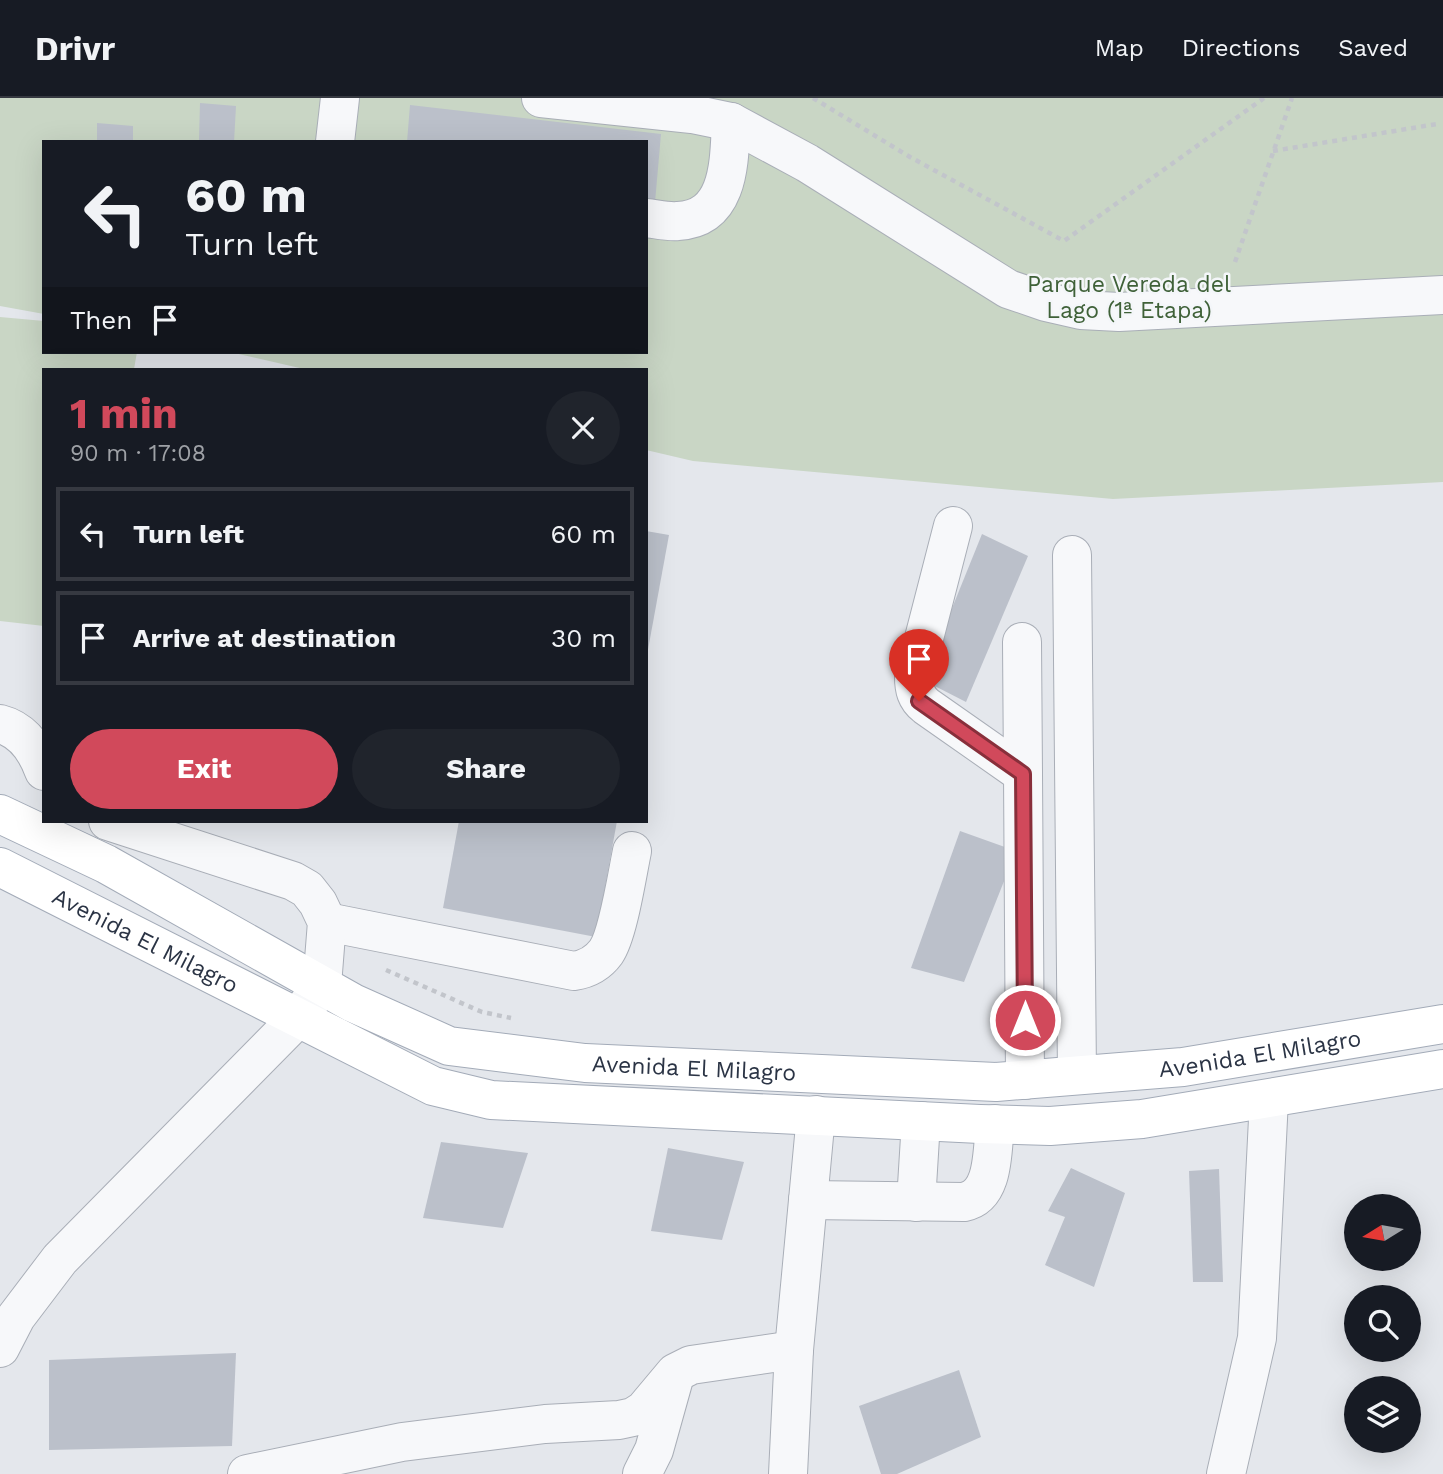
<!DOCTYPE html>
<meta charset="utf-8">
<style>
:root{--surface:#171b24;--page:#20242c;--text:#f1f3f6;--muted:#9ea1a6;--line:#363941;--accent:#d1495b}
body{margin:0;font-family:"Work Sans",sans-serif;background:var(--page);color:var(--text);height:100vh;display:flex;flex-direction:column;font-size:26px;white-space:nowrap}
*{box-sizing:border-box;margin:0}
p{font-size:23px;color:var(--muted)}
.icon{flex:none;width:38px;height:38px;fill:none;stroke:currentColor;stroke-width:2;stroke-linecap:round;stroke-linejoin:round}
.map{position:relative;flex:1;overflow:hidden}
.sheet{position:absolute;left:42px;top:270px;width:606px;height:455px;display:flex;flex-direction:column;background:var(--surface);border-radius:0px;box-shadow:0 7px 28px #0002}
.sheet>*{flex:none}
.top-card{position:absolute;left:42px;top:42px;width:606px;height:214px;border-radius:0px;box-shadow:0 7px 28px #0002;background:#171b24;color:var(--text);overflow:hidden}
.needle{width:46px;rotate:259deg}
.fabs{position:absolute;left:1344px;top:1096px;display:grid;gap:14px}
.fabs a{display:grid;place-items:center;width:77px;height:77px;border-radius:50%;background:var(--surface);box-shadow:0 7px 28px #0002;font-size:35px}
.pin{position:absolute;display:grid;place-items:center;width:60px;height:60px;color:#fff;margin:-72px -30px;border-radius:50% 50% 50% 0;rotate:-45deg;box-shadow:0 0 7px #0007}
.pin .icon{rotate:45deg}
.me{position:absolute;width:77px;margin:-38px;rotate:0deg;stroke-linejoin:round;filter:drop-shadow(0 0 5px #0008)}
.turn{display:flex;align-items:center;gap:24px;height:147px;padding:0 28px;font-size:32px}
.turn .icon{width:91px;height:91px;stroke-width:2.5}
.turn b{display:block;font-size:49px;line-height:60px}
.then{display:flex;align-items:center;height:66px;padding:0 28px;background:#0003;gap:14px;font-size:26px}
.round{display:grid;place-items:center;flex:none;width:74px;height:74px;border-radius:37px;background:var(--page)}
.summary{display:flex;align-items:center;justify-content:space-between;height:119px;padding:0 28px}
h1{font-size:42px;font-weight:700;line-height:52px;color:var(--accent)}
.button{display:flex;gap:14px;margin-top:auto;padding:14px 28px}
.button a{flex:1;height:80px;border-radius:42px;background:var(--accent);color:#fff;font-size:28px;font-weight:700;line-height:80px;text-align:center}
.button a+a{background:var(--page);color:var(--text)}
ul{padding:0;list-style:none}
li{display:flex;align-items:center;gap:21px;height:94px;margin:0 14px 10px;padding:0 14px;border:4px solid var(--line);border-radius:0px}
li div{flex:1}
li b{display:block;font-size:26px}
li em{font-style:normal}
header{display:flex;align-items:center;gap:42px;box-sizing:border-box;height:98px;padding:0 35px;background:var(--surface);border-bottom:2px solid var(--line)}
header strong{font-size:33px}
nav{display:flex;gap:38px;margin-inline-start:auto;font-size:24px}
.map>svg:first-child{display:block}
.green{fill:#c9d6c5}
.building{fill:#bbc0ca}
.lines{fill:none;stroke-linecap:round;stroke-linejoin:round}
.minor-casing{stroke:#a9aeb7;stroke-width:40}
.major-casing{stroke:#a3abb8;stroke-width:40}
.path{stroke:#c2c5cb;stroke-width:4.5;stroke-dasharray:5 5;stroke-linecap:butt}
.minor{stroke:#f7f8fa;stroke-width:38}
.major{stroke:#fff;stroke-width:38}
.route-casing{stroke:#882f3b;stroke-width:18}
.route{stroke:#d1495b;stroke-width:12}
.labels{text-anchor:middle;stroke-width:5;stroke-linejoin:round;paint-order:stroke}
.park-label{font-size:23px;fill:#3f6138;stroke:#f4f6f9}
.street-label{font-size:23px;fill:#2b3445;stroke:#f4f6f9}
</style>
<header>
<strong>Drivr</strong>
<nav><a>Map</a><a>Directions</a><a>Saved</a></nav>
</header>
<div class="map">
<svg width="1443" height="1376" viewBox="0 0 1443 1376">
<rect width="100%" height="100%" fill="#e4e7ec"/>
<!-- green -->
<g class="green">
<polygon points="0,0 1443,0 1443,384 1113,401 693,363 646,352 646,271 304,271 230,254 646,254 646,44 44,44 44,216 0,208"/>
<polygon points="0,219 44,223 44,254 137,254 134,271 44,271 44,528 0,523"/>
</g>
<!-- building -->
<g class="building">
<polygon points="200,5 236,8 234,44 199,42"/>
<polygon points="410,7 661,36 654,116 646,115 646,44 407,44"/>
<polygon points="97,25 133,28 133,44 97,44"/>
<polygon points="646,433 669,437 647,557 646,557"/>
<polygon points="982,436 1028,458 966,604 923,582"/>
<polygon points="459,723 617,723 596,839 443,810"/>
<polygon points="960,733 1016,753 964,884 911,870"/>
<polygon points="441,1044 528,1055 503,1130 423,1120"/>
<polygon points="668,1050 744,1064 722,1142 651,1133"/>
<polygon points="1071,1070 1125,1095 1094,1189 1045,1167 1065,1119 1048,1113"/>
<polygon points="1219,1071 1223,1184 1193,1184 1189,1073"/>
<polygon points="236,1255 232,1348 49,1352 49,1262"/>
<polygon points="959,1272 981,1339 897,1376 881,1376 859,1308"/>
</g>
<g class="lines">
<!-- minor casing -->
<g class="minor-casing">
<g id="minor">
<polyline points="541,0 692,16 731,24 807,65 1008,191 1046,204 1081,212 1119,214 1443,197"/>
<polyline points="335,44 340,0"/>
<path d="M646,120C656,121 668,124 678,123C731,120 729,62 731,24"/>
<path d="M953,428L914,579C914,591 916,600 926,608L1023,676L1025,982"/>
<polyline points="1072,457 1077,977"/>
<polyline points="1022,544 1023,676"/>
<path d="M0,626C23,632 36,651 44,673"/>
<path d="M327,824L574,873C587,871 598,865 606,854C618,837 627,777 632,753"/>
<path d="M808,1102L964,1104C995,1098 992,1052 995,1026"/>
<polyline points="916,1104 921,1023"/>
<polyline points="0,1250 16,1219 60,1161 297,921 322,887 327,824 318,805 307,791 293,783 108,723"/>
<polyline points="247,1376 402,1344 545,1326 619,1322 633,1319 644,1312 675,1275 691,1267 794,1252"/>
<polyline points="642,1376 654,1352 673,1284"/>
<polyline points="788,1376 794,1252 816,1017"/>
<polyline points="1226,1376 1257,1240 1269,1001"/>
</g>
</g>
<!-- major casing -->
<g class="major-casing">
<g id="major">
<path id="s1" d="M0,716L106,766L353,905L449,948L585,965L996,984L1183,969L1443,926"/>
<path id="s2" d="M0,769L433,988L491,1002L980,1026L1050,1028L1142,1021L1443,971"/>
</g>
</g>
<!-- path -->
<g class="path">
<polyline points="813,0 910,59 1064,143 1264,0"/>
<polyline points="1273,53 1437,26"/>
<polyline points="1235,164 1292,0"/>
<polyline points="386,872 482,914 511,920"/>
</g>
<!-- minor -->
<use href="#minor" class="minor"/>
<!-- major -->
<use href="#major" class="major"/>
</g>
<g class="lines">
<!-- route casing -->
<g class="route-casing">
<polyline id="route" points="919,603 1023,676 1025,922"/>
</g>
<!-- route -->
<use href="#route" class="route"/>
</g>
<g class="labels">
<!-- park labels -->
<g class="park-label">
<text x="1129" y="194">Parque Vereda del<tspan x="1129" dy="26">Lago (1ª Etapa)</tspan></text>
</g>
<!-- street labels -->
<g class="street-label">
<text dy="8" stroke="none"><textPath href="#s2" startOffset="163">Avenida El Milagro</textPath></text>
<text dy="8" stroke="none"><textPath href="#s1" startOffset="1320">Avenida El Milagro</textPath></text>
<text dy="8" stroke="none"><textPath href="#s1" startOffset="752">Avenida El Milagro</textPath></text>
</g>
</g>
</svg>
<div class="fabs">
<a><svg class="needle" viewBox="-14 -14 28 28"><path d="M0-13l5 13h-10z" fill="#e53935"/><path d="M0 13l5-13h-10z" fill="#9ea1a6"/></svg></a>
<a><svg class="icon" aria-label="search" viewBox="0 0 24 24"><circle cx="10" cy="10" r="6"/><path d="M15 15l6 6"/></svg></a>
<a><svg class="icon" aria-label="layers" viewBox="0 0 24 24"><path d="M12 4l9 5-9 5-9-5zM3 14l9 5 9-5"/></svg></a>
</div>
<div class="pin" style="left:919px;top:603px;background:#d93025"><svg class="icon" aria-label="arrive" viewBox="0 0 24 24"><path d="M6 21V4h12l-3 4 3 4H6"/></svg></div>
<svg class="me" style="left:1025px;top:922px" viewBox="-20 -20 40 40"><circle r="17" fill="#d1495b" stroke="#fff" stroke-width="3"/><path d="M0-11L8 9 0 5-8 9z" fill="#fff"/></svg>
<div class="top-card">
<div class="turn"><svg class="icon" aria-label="left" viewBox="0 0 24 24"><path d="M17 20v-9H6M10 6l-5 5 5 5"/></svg><div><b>60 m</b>Turn left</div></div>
<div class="then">Then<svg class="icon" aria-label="arrive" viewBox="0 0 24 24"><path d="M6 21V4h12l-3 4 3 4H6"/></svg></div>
</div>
<section class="sheet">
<div class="summary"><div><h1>1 min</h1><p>90 m · 17:08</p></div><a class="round"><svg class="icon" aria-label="close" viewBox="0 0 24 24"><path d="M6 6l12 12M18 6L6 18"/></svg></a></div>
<ul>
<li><svg class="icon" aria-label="left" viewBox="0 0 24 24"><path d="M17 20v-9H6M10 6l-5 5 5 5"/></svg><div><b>Turn left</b></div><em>60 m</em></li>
<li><svg class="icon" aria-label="arrive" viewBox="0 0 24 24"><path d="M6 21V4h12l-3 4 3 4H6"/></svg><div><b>Arrive at destination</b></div><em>30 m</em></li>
</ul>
<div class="button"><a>Exit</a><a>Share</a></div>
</section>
</div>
